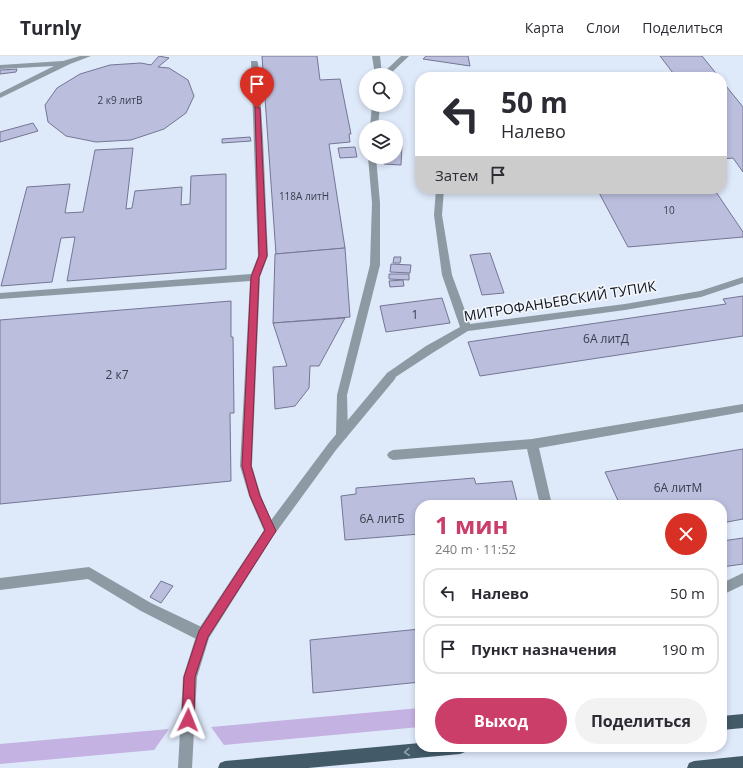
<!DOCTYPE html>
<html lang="ru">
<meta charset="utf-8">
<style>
:root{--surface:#fff;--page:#f2f2f3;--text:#2b2b33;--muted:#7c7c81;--line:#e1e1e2;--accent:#cb3e69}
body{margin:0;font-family:"Open Sans",sans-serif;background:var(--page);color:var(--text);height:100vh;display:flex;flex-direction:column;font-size:15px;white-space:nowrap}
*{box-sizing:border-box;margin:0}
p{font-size:13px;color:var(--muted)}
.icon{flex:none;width:22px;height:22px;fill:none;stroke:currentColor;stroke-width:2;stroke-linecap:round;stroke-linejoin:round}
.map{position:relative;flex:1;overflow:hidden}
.panel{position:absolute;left:415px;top:444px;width:312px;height:252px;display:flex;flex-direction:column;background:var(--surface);border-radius:16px;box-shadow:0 2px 6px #0003}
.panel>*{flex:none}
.banner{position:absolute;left:415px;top:16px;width:312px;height:122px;border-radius:16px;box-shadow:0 2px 6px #0003;background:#fff;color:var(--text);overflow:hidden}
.tools{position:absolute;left:359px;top:12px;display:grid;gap:8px}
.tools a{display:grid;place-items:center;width:44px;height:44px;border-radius:50%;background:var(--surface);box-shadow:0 2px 6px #0003;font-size:20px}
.pin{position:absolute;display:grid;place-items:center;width:34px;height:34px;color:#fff;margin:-41px -17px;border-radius:50% 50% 50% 0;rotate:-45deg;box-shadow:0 0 4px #0007}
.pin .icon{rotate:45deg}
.me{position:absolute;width:44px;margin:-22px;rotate:2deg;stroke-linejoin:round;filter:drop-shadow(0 0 3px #0008)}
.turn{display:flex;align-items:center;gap:14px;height:84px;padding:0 20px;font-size:18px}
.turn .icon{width:52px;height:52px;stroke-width:2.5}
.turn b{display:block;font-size:28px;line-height:34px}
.then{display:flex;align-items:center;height:38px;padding:0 20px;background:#0003;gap:8px;font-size:15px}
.round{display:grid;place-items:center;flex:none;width:42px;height:42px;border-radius:21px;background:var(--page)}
.head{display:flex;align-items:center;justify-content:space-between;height:68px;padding:0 20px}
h1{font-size:24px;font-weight:700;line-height:30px;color:var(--accent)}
.button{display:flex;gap:8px;margin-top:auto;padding:8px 20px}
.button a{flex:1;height:46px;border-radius:24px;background:var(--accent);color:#fff;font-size:16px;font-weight:700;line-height:46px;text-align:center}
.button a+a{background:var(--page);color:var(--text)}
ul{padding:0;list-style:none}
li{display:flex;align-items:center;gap:12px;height:50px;margin:0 8px 6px;padding:0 12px;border:2px solid var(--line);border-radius:16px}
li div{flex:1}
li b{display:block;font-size:15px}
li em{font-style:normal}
header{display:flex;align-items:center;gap:24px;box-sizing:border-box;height:56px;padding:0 20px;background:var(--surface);border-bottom:1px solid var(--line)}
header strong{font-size:19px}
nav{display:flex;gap:22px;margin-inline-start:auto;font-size:14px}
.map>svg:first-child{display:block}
.green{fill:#c4b2e2}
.building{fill:#bbbedd;stroke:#747693}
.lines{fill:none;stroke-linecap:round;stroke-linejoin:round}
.service{fill:#8d9aa3;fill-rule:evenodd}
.minor{fill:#8d9aa3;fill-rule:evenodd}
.primary{fill:#435a69;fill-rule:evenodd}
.oneway{stroke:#92a0ab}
.route{fill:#cb3e69;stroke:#842844}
.labels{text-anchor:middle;stroke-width:3.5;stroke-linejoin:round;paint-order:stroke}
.far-number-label{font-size:10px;fill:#383e4c}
.number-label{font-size:12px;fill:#383e4c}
.street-label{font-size:14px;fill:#0d131c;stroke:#f2f5fb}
</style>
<header>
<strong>Turnly</strong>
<nav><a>Карта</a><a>Слои</a><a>Поделиться</a></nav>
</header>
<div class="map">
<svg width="743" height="712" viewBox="0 0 743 712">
<rect width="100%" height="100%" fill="#dee9fa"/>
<!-- green -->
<g class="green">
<polygon points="420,652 420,671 224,689 211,671"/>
<polygon points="169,673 154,694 0,708 0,688"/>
</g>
<!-- building -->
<g class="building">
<polygon points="159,0 169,2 158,11 169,12 188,24 194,40 186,57 164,73 131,84 96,86 66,80 48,66 45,49 57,32 80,18 110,9 141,7 151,9"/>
<polygon points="262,0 317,0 320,24 340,23 351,78 349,78 350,86 329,88 345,192 276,198"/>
<polygon points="426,0 468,0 470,10 423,3"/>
<polygon points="660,0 702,0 719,21 676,21"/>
<polygon points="17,13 16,16 0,18 0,14"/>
<polygon points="722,25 743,51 743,116 733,102 722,103"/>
<polygon points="33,67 38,75 0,86 0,76"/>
<polygon points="250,81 251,85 222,87 222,83"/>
<polygon points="396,89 402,89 401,109 384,108 384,101 396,101"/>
<polygon points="355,91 357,101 340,102 338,92"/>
<polygon points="133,92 126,153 132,152 135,135 182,131 181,149 190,148 191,120 226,118 226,213 67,225 75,181 61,182 52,226 1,230 27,131 70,128 65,157 83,156 95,94"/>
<polygon points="597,133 714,133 743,176 743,181 628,191"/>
<polygon points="345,192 350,261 273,267 275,198"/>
<polygon points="490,197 504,237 482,239 470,199"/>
<polygon points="394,201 401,201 400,207 393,207"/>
<polygon points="391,208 411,209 410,217 390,216"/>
<polygon points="389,218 409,218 409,224 389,223"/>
<polygon points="403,224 404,230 390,231 389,225"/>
<polygon points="743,240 743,280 480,320 468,286 726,248 723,243"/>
<polygon points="442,242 450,267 386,276 380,250"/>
<polygon points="231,245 231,281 233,281 234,357 230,357 231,425 0,448 0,264"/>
<polygon points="345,262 319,310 310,310 309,332 295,350 275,353 273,311 287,310 273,267"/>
<polygon points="743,393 743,463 722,467 722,449 620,449 605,416"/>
<polygon points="474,422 476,428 512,425 518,449 420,449 420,478 345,484 341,440 356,438 356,432"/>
<polygon points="743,482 743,508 722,511 722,485"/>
<polygon points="161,525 173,530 161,547 150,541"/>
<polygon points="420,573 420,626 313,637 310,584"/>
</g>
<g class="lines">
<!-- service -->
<g class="service">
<polygon points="80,0 91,0 70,8 0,42 0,37 54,10 0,13 0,9 63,5"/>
<polygon points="372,0 380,0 382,18 401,0 409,0 389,19 375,19"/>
<polygon points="251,5 257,5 258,7 263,82 268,200 260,221 252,410 261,440 276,475 274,479 270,480 266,479 264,475 249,440 240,410 250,225 0,243 0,237 251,218 258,200"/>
<polygon points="372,49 380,49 378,71 370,71"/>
<polygon points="368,101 376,101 380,147 380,209 347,339 348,379 346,382 342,384 338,382 336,379 337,339 370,209 372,147"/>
<polygon points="436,133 444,133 442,159 452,219 470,268 625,248 700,235 743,221 743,227 701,241 625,254 468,275 434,296 391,324 387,323 386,320 387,317 426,290 460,271 442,219 434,159"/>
<polygon points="743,348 743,356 539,392 552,449 540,449 527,393 393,404 389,402 387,399 389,396 393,394 532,383"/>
<polygon points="89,511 151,547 208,574 210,579 208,584 203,586 198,584 141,555 88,523 0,534 0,522"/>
<polygon points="743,517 743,529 722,539 722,527"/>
</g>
<!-- minor -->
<polygon class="minor" points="391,316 395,317 396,320 395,323 336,394 274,479 209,582 197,621 192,712 178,712 183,621 198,574 266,471 328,388 387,317"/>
<!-- primary -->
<g class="primary">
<polygon points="743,658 743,672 722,674 722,660"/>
<polygon points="420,687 420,691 467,691 465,696 460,698 308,712 218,712 220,707 225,705"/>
<polygon points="743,700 743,712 687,712 689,707 694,705"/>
</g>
</g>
<!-- one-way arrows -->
<defs><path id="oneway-chevron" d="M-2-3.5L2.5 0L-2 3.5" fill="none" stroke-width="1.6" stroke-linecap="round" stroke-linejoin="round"/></defs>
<use class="oneway" href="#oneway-chevron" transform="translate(407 696) rotate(175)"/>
<!-- route -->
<polygon class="route" points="255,50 260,52 267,200 259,221 251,410 260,440 276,475 208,581 195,621 194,664 193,668 188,670 184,668 182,664 184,621 199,575 265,474 250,440 242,410 251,221 259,200"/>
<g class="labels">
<!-- far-number labels -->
<g class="far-number-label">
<text x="120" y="48">2 к9 литВ</text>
<text x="304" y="144">118А литН</text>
<text x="669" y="158">10</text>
</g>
<!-- number labels -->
<g class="number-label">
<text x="415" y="263">1</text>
<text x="606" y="287">6А литД</text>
<text x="117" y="323">2 к7</text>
<text x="678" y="436">6А литМ</text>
<text x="382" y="467">6А литБ</text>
</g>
<!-- street labels -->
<g class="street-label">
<text transform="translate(560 245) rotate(-9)" y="5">МИТРОФАНЬЕВСКИЙ ТУПИК</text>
</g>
</g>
</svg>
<div class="tools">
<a><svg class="icon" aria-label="search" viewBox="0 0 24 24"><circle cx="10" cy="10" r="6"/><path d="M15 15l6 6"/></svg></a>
<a><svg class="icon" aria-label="layers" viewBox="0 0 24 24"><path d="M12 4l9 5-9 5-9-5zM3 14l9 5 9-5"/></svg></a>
</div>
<div class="pin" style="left:257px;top:52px;background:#d93025"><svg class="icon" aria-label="arrive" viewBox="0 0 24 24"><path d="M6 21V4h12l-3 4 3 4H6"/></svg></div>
<svg class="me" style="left:188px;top:664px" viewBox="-20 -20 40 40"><path d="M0-17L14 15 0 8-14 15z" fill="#cb3e69" stroke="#fff" stroke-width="4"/></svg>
<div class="banner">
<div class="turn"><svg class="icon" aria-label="left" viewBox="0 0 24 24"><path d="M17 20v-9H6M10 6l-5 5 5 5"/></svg><div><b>50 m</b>Налево</div></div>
<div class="then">Затем<svg class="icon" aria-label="arrive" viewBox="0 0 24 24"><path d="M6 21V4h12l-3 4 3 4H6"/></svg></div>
</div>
<section class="panel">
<div class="head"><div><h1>1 мин</h1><p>240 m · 11:52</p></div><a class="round" style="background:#d93025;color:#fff"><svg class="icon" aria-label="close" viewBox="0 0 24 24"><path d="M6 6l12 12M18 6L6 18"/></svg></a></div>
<ul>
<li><svg class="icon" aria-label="left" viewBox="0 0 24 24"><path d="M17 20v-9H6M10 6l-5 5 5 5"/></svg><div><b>Налево</b></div><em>50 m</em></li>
<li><svg class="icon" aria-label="arrive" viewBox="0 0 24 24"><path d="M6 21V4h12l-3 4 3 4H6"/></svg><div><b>Пункт назначения</b></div><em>190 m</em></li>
</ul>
<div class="button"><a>Выход</a><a>Поделиться</a></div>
</section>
</div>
